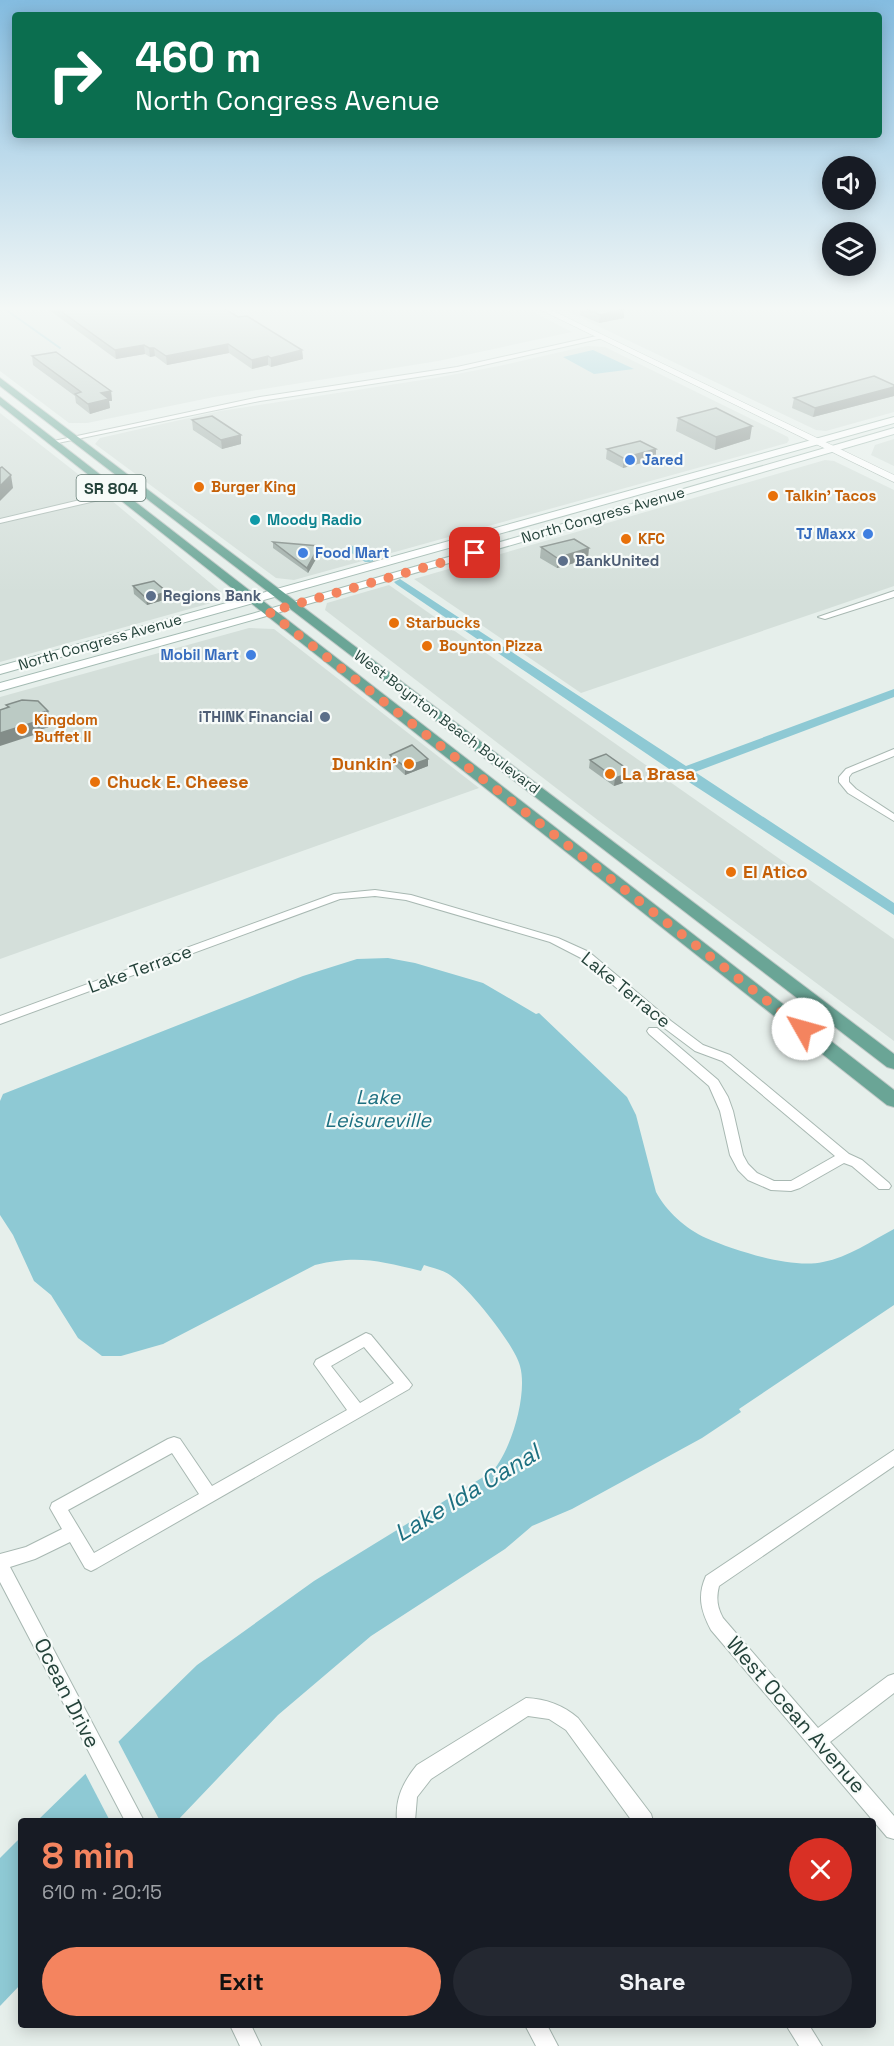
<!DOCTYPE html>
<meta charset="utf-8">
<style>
:root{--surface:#171b24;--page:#242831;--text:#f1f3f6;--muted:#9ea1a6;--accent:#f4845f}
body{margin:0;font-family:"Space Grotesk",sans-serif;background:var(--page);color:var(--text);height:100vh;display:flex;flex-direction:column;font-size:22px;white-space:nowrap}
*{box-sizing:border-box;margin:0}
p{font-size:20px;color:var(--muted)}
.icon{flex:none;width:33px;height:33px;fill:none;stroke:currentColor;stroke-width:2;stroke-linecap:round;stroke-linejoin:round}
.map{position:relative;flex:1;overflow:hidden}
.sheet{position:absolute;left:18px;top:1818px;width:858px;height:210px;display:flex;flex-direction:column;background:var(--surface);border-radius:6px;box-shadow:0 3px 15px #0003}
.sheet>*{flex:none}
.banner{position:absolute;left:12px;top:12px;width:870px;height:126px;border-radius:6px;box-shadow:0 3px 15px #0003;background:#0b6e4f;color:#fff;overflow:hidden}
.tools{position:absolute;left:822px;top:156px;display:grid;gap:12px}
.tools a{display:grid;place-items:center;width:54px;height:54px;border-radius:50%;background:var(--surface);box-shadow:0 3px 15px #0003;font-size:30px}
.pin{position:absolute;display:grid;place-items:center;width:51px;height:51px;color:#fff;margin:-26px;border-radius:12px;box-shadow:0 3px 9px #0006}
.me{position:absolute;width:66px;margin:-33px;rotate:308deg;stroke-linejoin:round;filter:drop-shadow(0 0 4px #0008)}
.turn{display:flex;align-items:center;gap:21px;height:126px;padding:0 24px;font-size:27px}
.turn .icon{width:78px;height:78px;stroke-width:2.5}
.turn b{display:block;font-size:42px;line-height:51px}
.round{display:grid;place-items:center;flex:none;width:63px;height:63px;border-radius:32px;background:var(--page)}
.headline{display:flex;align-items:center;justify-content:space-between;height:102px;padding:0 24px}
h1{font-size:36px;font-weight:700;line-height:45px;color:var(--accent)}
.cta{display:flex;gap:12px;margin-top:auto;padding:12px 24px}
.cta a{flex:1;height:69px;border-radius:36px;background:var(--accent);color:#111;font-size:24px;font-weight:700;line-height:69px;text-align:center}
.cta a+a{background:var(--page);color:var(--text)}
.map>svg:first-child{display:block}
.built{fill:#d4dfda}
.water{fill:#8ec9d4}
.pier{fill:#e6efeb}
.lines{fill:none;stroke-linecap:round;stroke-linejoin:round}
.stream{stroke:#8ec9d4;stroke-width:2}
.canal{fill:#8ec9d4;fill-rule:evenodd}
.minor-casing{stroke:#a8b8b2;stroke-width:2}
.tertiary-casing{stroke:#a8b8b2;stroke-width:1}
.secondary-casing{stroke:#a4bbb3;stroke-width:2}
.primary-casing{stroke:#c2cac8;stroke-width:2}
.minor{fill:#fff;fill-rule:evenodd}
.tertiary{fill:#fff;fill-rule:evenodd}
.secondary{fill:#fff;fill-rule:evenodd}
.primary{fill:#6aa596;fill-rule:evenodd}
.wall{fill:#a1aea9}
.shaded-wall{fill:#838d89}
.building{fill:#bbcac4;stroke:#838d89;stroke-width:1.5}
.route{stroke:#f4845f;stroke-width:10;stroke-dasharray:0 18}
.shop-dot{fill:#3f7fe0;stroke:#f7fbf9;stroke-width:2}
.food-dot{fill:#e8710a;stroke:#f7fbf9;stroke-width:2}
.culture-dot{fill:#0f9aa8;stroke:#f7fbf9;stroke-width:2}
.service-dot{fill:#5c6f8a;stroke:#f7fbf9;stroke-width:2}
.labels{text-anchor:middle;stroke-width:4.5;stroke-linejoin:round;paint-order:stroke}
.far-shop-label{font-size:15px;font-weight:bold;fill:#366cbe;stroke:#f7fbf9;text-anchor:start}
.far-food-label{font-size:15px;font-weight:bold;fill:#c56008;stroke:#f7fbf9;text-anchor:start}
.far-street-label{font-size:15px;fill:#24423a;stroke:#f7fbf9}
.far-culture-label{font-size:15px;font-weight:bold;fill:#0d838f;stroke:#f7fbf9;text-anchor:start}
.far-service-label{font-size:15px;font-weight:bold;fill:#4e5e75;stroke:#f7fbf9;text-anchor:start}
.shield{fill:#f7fbf9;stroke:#637a73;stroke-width:1.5}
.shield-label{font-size:16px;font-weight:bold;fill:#24423a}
.food-label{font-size:18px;font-weight:bold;fill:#c56008;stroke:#f7fbf9;text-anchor:start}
.street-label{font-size:18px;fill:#24423a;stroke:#f7fbf9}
.water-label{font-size:20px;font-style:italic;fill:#1c6f80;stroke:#f7fbf9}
.near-street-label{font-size:21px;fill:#24423a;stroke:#f7fbf9}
.near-water-label{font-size:24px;font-style:italic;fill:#1c6f80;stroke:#f7fbf9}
</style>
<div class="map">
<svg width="894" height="2046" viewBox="0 0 894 2046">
<rect width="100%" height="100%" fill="#e6efeb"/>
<!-- built -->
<g class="built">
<polygon points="0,307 523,307 572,332 438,361 214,397 87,423 69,423 0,371"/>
<polygon points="558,307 894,307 894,412 826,431 816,430"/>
<polygon points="587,346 605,347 788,437 789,440 787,443 294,580 276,578 95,444 100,438 220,411 435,378 499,366"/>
<polygon points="0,413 111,500 221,592 218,601 0,662"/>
<polygon points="894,439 894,466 871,455 875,445"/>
<polygon points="825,460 834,461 894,490 894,586 581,693 414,579"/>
<polygon points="389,585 894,939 894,1041 599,821 325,610 327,603"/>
<polygon points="249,628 274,629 479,788 0,959 0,697"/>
</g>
<!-- water -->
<g class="water">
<polygon points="593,350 634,369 594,374 563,357"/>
<path d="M388,958L415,963L483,983L536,1014L539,1013L627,1097L636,1115L656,1192C666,1211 686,1229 706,1238C736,1251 792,1269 823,1262C849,1257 871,1241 894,1229V1305L739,1409L741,1412L702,1438L572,1509L532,1526L505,1549L371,1636L278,1715L177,1821H37L197,1665L314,1581L493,1471C511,1450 528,1394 520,1366C515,1345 469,1288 450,1275C443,1270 433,1268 424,1265L421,1271C379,1261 358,1255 315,1265L163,1344L121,1356H102L78,1338L51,1295L34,1281L13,1235L0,1215V1101L3,1094L303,976L357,959Z"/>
<polygon points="21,1837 21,1984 0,2006 0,1858"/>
</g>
<!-- pier -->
<polygon class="pier" points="117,1739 160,1821 110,1821 84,1771"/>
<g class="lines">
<!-- stream -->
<polyline class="stream" points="2,307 60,348"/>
<!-- canal -->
<g class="canal">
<polygon points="351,545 373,558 373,562 365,562 347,550 346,548"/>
<polygon points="400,579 686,766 894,689 894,697 695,772 894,903 894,915 678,775 396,584 394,582"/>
</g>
<!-- minor casing -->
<g class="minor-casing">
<g id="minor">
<polygon points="601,335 603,338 457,371 260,401 53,444 49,442 260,397 457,367"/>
<polygon points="118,491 121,491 121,495 0,523 0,519"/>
<polygon points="894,591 894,597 825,619 818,617"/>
<polygon points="894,749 894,756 852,773 849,777 849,782 856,789 894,814 894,821 848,793 839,782 839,777 846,769"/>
<polygon points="375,890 411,895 558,938 589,952 671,1021 703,1045 730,1055 849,1154 862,1160 889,1183 891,1186 889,1189 879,1189 852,1166 844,1163 800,1188 791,1191 771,1190 748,1180 738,1170 730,1155 720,1111 709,1086 649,1034 647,1031 649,1028 657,1028 718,1080 728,1097 733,1111 743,1155 748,1164 757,1173 774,1181 791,1181 835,1156 722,1061 695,1051 663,1027 581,958 550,942 406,900 375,896 340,899 0,1024 0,1016 334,894"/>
<path d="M366,1333L371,1335L409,1381L412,1385L409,1389L97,1568L91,1571L85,1568L70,1542L35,1559L10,1567L144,1821H125L0,1582V1554L26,1547L62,1529L50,1508L52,1503L168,1439L174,1437L180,1439L212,1486L347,1410L314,1364L316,1360ZM364,1347L394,1383L360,1403L331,1366ZM172,1453L199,1494L94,1553L68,1510Z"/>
<path d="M894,1450V1466L719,1586C716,1598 717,1607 723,1618L818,1728L888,1676L894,1674V1693L830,1742L894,1816V1839L887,1837L711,1630C701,1611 697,1596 706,1576Z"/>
<path d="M526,1698C546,1699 563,1705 578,1718L651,1814L653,1821H632L566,1730L549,1719L528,1716L431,1779L417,1797L415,1821H397C395,1799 403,1782 417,1765Z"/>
<polygon points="230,2025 251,2025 261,2046 240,2046"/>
<polygon points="525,2025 547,2025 558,2046 536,2046"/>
<polygon points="786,2025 809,2025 822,2046 799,2046"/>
</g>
</g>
<!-- tertiary casing -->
<g class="tertiary-casing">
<polygon id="tertiary" points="535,307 545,307 894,475 894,482"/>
</g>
<!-- secondary casing -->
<g class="secondary-casing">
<g id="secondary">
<polygon points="894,417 894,423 0,674 0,666"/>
<polygon points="894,428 894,434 256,619 0,691 0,683 248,615"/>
</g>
</g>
<!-- primary casing -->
<g class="primary-casing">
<g id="primary">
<polygon points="0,378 894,1054 894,1069 887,1067 0,386"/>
<polygon points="0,397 894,1090 894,1107 887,1105 0,405"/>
</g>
</g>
<!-- minor -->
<use href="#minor" class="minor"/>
<!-- tertiary -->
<use href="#tertiary" class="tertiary"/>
<!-- secondary -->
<use href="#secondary" class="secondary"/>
<!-- primary -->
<use href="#primary" class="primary"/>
</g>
<!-- wall -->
<g class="wall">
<polygon points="45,307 222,307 238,317 302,350 303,359 271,367 268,365 252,369 229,353 167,365 155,356 150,357 145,354 116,359"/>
<polygon points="581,307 619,307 624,318 599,323 580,315"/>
<polygon points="32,356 111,391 112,401 109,401 110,408 90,414 76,403 75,396 33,365"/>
<polygon points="894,385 894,396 813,417 792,408 794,398"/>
<polygon points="678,418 750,439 715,450 676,431"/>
<polygon points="192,420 241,444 222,449 193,430"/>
<polygon points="607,449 656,459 623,468 606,459"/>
<polygon points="273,542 320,552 308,573 273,548"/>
<polygon points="541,547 588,559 557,568 540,558"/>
<polygon points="133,586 167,599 147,605 134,594"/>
<polygon points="390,755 428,759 428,766 405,775 391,762"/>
<polygon points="590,760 623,783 614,786 589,768"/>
</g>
<!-- shaded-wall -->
<g class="shaded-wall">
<polygon points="624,309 624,318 599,323 600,315"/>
<polygon points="228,344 229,353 167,365 166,356"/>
<polygon points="144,345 145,354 116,359 115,350"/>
<polygon points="149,348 154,348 155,356 150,357"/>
<polygon points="302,350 303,359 271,367 271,358"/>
<polygon points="268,356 268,365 252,369 252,360"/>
<polygon points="894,387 894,396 813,417 815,408"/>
<polygon points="111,391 112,401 109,401 110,408 90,414 88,404 101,393"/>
<polygon points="752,426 750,439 715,450 716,437"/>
<polygon points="241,435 241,444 222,449 221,440"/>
<polygon points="656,449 656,459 623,468 623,458"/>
<polygon points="11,475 13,488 0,501 0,486"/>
<polygon points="319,546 320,552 308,573 307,568"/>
<polygon points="589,548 588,559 557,568 557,558"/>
<polygon points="167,592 167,599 147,605 146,598"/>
<polygon points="48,711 50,722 48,723 49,727 40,730 40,733 0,746 0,733 36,719 43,712"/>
<polygon points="428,759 428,766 405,775 405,767"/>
<polygon points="624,775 623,783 614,786 615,778"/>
</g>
<!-- building -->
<g class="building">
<polygon points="55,307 222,307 238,317 247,316 302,350 271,358 268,356 252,360 228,344 166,356 154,348 149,348 144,345 115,350"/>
<polygon points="583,307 619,307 624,309 600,315"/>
<polygon points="56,352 111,391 101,393 109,399 88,404 75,394 81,392 32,356"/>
<polygon points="874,376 894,385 894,387 815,408 794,398"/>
<polygon points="716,408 752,426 716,437 678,418"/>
<polygon points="212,416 241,435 221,440 192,420"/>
<polygon points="640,441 656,449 623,458 607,449"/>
<polygon points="2,467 11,475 0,486 0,468"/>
<polygon points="574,539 589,548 557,558 541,547"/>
<polygon points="273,542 319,546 307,568"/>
<polygon points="154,581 167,592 146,598 133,586"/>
<polygon points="22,700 38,701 48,711 43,712 46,716 36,719 38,721 0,733 0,710 9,707 6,705"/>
<polygon points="412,745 428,759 405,767 390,755"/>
<polygon points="606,754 623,766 624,775 615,778 590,760"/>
</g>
<!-- sky -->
<linearGradient id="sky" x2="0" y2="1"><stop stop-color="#84bce0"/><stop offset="0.52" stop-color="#f4f8f6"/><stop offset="1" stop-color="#f4f8f6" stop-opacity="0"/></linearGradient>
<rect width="894" height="593" fill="url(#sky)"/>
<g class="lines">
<!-- route -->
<polyline class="route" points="475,553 269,612 803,1029"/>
</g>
<!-- markers -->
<g class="shop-dot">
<circle cx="630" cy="460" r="6"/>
<circle cx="868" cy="534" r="6"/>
<circle cx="303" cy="553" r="6"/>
<circle cx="251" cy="655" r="6"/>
</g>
<g class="food-dot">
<circle cx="199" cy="487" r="6"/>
<circle cx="773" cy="496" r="6"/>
<circle cx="626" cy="539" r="6"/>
<circle cx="394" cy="623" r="6"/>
<circle cx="427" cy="646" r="6"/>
<circle cx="22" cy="729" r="6"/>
<circle cx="409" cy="764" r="6"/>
<circle cx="610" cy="774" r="6"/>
<circle cx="95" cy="782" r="6"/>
<circle cx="731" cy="872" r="6"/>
</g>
<circle class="culture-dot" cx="255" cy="520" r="6"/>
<g class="service-dot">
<circle cx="563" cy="561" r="6"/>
<circle cx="151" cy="596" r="6"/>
<circle cx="325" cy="717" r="6"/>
</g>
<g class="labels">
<!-- far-shop labels -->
<g class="far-shop-label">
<text x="642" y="465">Jared</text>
<text x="856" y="539" text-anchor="end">TJ Maxx</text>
<text x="315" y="558">Food Mart</text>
<text x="239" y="660" text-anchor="end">Mobil Mart</text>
</g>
<!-- far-food labels -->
<g class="far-food-label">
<text x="211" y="492">Burger King</text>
<text x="785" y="501">Talkin' Tacos</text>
<text x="638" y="544">KFC</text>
<text x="406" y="628">Starbucks</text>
<text x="439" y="651">Boynton Pizza</text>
<text x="34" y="725">Kingdom<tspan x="34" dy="17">Buffet II</tspan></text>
</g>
<!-- far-street labels -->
<g class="far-street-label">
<text transform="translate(603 515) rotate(-16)" y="5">North Congress Avenue</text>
<text transform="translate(100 642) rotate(-16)" y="5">North Congress Avenue</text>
<text transform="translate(447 722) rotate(37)" y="5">West Boynton Beach Boulevard</text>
</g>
<!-- far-culture labels -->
<g class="far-culture-label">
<text x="267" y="525">Moody Radio</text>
</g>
<!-- far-service labels -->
<g class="far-service-label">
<text x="575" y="566">BankUnited</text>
<text x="163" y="601">Regions Bank</text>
<text x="313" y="722" text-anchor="end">iTHINK Financial</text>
</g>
<!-- shield labels -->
<rect class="shield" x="76.5" y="475" width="69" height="26" rx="4.5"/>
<g class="shield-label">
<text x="111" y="494">SR 804</text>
</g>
<!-- food labels -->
<g class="food-label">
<text x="397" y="770" text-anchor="end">Dunkin'</text>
<text x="622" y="780">La Brasa</text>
<text x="107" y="788">Chuck E. Cheese</text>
<text x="743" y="878">El Atico</text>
</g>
<!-- street labels -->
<g class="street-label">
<text transform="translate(140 969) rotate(-20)" y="6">Lake Terrace</text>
<text transform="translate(626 990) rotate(39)" y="6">Lake Terrace</text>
</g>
<!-- water labels -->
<g class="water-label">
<text x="378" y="1104">Lake<tspan x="378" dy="23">Leisureville</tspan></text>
</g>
<!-- near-street labels -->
<g class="near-street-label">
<text transform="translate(67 1693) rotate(63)" y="7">Ocean Drive</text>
<text transform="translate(796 1715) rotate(49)" y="7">West Ocean Avenue</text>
</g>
<!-- near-water labels -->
<g class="near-water-label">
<text transform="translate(467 1493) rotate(-31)" y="8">Lake Ida Canal</text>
</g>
</g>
</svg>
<div class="tools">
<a><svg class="icon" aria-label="sound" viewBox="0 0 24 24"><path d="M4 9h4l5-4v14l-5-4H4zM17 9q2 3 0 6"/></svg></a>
<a><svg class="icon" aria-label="layers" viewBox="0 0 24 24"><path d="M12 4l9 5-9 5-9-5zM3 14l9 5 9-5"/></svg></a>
</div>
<div class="pin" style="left:475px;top:553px;background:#d93025"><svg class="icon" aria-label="arrive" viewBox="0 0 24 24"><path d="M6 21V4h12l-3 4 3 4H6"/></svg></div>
<svg class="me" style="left:803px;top:1029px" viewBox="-20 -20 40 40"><circle r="19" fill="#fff"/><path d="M0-13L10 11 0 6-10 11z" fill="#f4845f"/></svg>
<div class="banner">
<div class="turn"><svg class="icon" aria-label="right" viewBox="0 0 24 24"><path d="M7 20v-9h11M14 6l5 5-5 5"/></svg><div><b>460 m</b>North Congress Avenue</div></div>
</div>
<section class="sheet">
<div class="headline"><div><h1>8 min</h1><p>610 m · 20:15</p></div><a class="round" style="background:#d93025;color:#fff"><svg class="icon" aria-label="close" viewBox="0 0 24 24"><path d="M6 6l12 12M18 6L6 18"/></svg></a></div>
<div class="cta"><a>Exit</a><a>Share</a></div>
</section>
</div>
